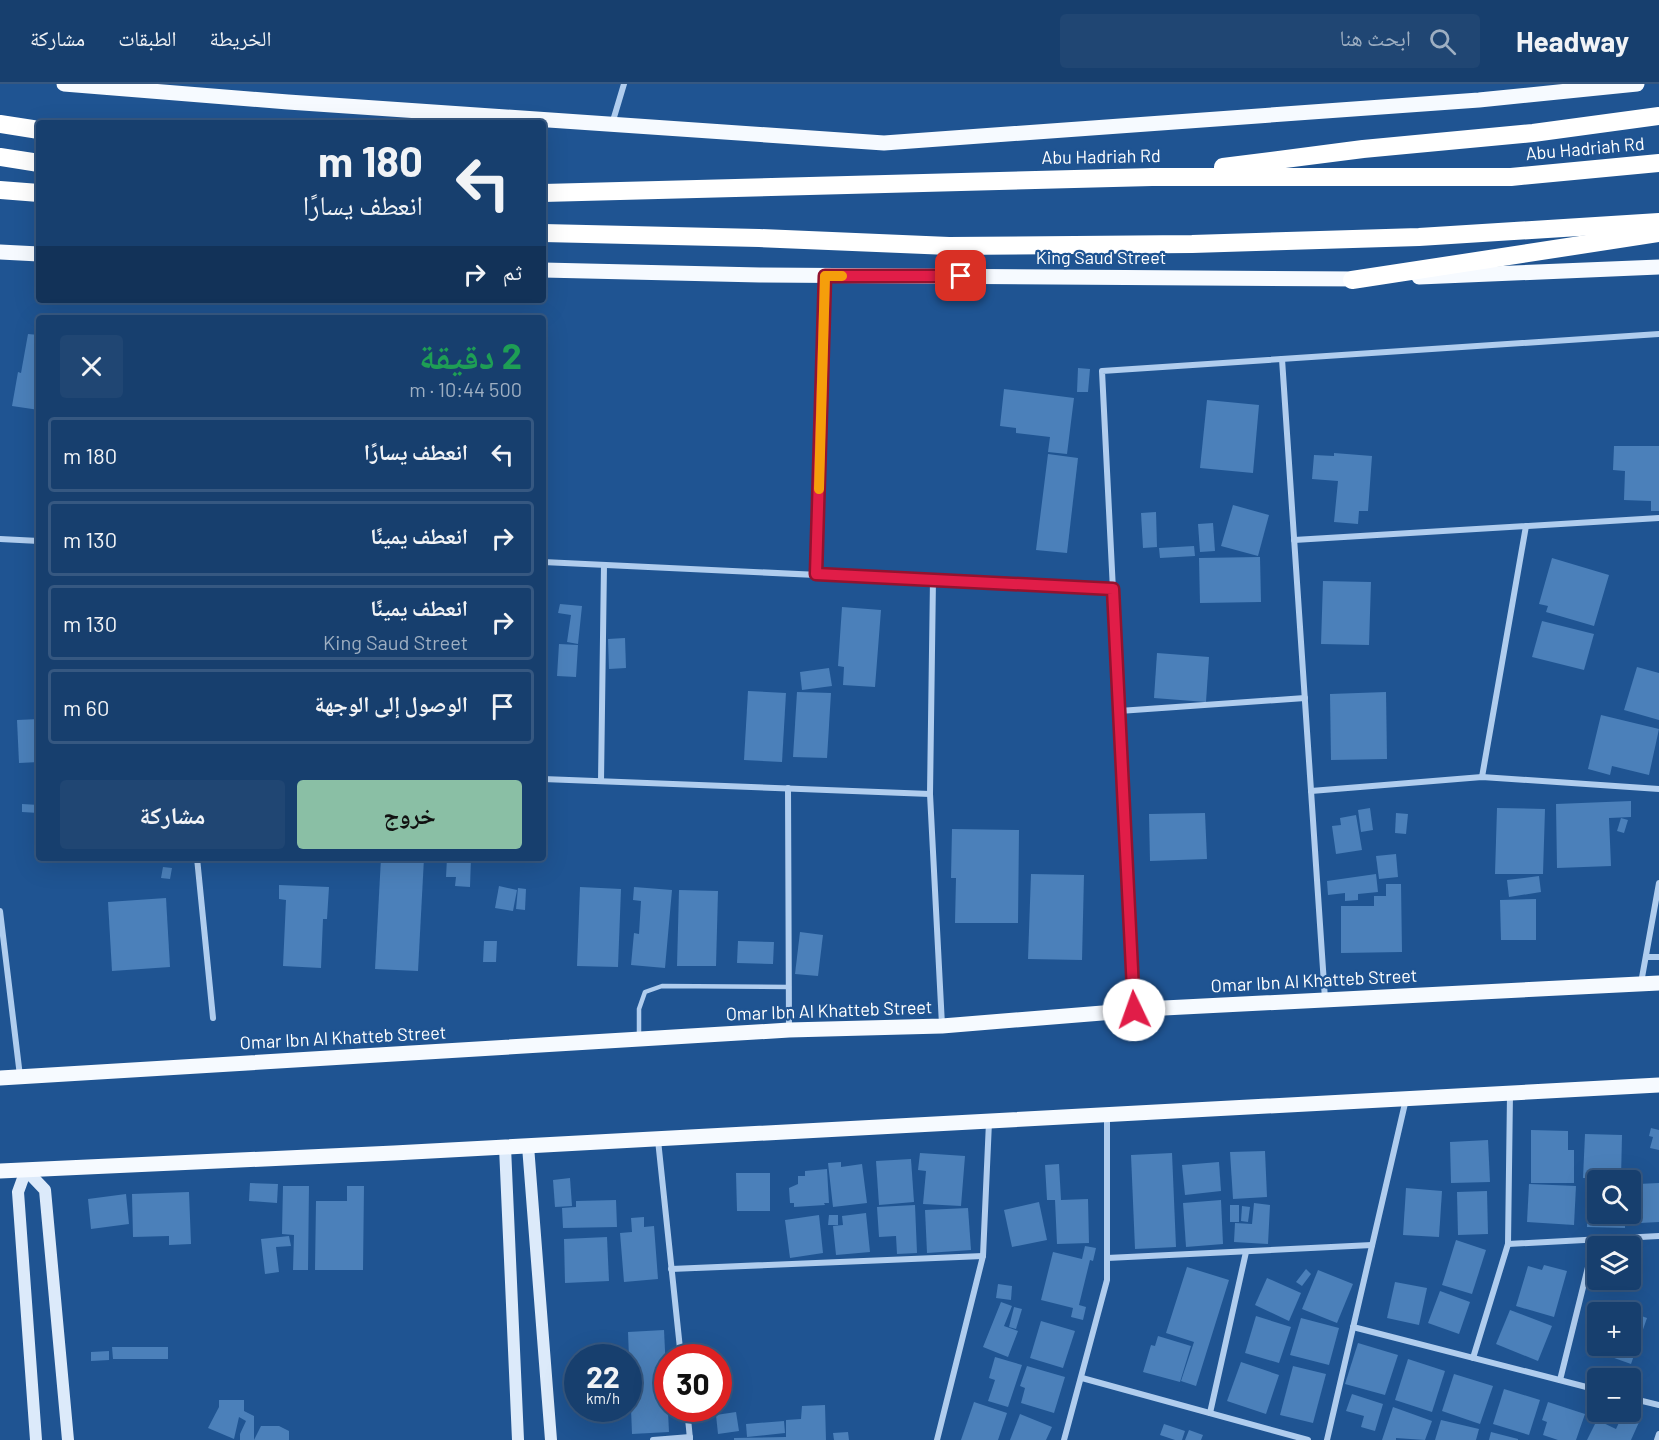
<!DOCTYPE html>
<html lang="ar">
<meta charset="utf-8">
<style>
:root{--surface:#173f6e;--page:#204673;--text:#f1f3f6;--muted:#9eafc2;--line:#365881;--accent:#8abfa5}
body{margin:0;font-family:Barlow,"Noto Naskh Arabic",sans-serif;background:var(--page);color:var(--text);direction:rtl;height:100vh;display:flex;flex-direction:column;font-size:22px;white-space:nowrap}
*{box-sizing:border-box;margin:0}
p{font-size:20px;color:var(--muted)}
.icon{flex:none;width:33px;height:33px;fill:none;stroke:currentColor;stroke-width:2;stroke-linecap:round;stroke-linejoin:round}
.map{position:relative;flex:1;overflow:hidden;direction:ltr}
.details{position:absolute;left:36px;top:231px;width:510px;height:546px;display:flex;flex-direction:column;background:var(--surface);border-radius:6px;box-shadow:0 6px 24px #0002,0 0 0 2px var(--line);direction:rtl}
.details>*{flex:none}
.hud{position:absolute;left:36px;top:36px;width:510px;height:183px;border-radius:6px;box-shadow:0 6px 24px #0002,0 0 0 2px var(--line);direction:rtl;background:#173f6e;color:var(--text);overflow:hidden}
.controls{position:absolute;left:1587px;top:1086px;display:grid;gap:12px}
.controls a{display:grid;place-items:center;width:54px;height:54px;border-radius:6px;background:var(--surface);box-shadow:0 6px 24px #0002,0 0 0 2px var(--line);font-size:30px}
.speed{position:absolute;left:564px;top:1260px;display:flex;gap:12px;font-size:30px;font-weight:700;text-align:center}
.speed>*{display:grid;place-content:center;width:78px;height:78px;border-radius:50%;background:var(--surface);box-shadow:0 6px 24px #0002,0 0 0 2px var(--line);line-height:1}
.speed small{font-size:15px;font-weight:400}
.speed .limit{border:9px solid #d22;background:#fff;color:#111}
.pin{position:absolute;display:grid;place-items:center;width:51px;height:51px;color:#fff;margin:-26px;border-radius:12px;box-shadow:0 3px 9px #0006}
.me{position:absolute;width:66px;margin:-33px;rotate:357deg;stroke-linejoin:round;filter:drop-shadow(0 0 4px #0008)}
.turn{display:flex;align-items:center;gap:21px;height:126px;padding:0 24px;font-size:27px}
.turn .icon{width:78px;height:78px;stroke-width:2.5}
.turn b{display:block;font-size:42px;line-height:51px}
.then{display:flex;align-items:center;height:57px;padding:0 24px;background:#0003;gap:12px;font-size:22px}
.round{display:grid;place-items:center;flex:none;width:63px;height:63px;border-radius:6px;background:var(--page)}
.summary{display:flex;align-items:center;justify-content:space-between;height:102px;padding:0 24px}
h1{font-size:36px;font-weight:700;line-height:45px;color:#1e9e55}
.action{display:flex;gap:12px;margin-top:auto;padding:12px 24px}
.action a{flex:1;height:69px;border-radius:6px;background:var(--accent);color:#111;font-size:24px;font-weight:700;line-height:69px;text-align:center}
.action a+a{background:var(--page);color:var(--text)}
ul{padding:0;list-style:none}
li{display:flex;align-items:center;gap:18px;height:75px;margin:0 12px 9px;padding:0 12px;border:3px solid var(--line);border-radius:6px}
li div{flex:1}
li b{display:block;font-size:22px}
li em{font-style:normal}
header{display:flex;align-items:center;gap:36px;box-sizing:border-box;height:84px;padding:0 30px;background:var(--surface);border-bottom:2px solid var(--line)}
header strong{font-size:28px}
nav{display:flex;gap:33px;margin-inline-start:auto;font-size:21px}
.search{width:420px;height:54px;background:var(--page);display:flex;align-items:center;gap:15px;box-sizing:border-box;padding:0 21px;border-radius:6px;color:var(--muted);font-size:22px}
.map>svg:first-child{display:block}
.building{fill:#4b80ba}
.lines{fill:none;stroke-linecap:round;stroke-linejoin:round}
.lane{stroke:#b0cdee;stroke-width:4.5}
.street{stroke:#b0cdee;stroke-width:6}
.secondary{stroke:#dceafa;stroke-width:12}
.primary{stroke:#f6faff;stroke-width:15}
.highway{stroke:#fff;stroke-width:18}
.route-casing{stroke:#92132f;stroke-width:15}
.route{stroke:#e11d48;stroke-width:10}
.slow{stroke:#f59e0b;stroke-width:10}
.labels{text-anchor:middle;stroke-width:4.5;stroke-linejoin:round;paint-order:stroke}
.street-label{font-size:18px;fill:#fff;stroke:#1f5492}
</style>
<header>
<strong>Headway</strong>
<div class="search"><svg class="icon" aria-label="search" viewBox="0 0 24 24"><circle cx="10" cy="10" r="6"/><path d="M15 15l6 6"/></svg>ابحث هنا</div>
<nav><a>الخريطة</a><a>الطبقات</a><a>مشاركة</a></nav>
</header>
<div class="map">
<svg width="1659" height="1356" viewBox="0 0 1659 1356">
<rect width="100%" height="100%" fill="#1f5492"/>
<!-- building -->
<g class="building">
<polygon points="28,250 39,251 39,326 12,322 18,288 21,289"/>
<polygon points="1078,284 1090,285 1088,308 1077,308"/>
<polygon points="1004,305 1074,314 1067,370 1048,368 1050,353 1016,349 1016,344 1000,342"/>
<polygon points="1207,316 1259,321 1253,389 1200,384"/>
<polygon points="1614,362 1659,362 1659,427 1651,427 1651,417 1624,416 1625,387 1613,386"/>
<polygon points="1334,369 1372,372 1368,427 1359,427 1358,440 1334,438 1338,397 1312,395 1314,371 1334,372"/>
<polygon points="1048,370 1078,374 1067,469 1036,466"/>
<polygon points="1233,421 1269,431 1258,472 1221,462"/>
<polygon points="1156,428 1157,463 1143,464 1141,429"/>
<polygon points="1213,439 1215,467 1200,468 1198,440"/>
<polygon points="1194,462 1195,472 1160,474 1159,464"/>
<polygon points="1260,473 1261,518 1200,519 1199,474"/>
<polygon points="1552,474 1609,491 1594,542 1546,528 1548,522 1539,520"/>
<polygon points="1323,497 1371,498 1369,561 1321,560"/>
<polygon points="560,520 582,522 578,560 567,558 571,531 558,529"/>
<polygon points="842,523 881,526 875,603 843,601 844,583 838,582"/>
<polygon points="1542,537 1594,550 1584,586 1532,573"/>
<polygon points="625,554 626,584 609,585 608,555"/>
<polygon points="559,560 578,561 576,593 557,592"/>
<polygon points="1157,569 1209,573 1206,618 1154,614"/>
<polygon points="1637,583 1659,589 1659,636 1624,626"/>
<polygon points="829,584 832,602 802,606 800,588"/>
<polygon points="748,607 786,609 782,678 744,676"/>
<polygon points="797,608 831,609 827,674 793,673"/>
<polygon points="1386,608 1387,675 1331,676 1330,610"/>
<polygon points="1601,631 1659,645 1649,691 1612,682 1610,691 1588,685"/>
<polygon points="39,635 39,678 19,679 17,636"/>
<polygon points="1631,717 1631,733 1609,734 1611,782 1557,784 1556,720"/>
<polygon points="22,720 39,721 39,729 22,728"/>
<polygon points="1370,724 1373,746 1361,748 1358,726"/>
<polygon points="1497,724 1545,725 1543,790 1495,790"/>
<polygon points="1205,729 1207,775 1150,777 1149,730"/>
<polygon points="1396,729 1408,730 1406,750 1395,749"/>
<polygon points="1356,731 1362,766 1336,770 1332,742 1341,741 1340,734"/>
<polygon points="1621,734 1628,736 1624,749 1617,747"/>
<polygon points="952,745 1019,746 1018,839 955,839 956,794 951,794"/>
<polygon points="1396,770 1398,793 1379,795 1376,772"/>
<polygon points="381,774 424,774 418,887 375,885"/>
<polygon points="447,774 471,774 470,803 455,802 456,793 446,793"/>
<polygon points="163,783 172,784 170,795 161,794"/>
<polygon points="1031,790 1084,791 1082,876 1028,875"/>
<polygon points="1376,790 1378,808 1358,810 1358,816 1345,817 1345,809 1328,811 1327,797"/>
<polygon points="1539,792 1541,808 1509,813 1507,796"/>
<polygon points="1386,800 1401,800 1402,868 1341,869 1341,822 1374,822 1374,812 1386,812"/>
<polygon points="279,801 329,803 327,835 323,835 321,884 283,882 286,816 279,815"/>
<polygon points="499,802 517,806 513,827 495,824"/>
<polygon points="580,803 621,805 618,883 577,882"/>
<polygon points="634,803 672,806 665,884 631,881 634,849 639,850 641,817 633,816"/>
<polygon points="518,804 526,805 525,826 516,825"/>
<polygon points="679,806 718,807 716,882 677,882"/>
<polygon points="166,814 170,883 112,887 108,818"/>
<polygon points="1536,815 1536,856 1501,856 1500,816"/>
<polygon points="800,848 823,851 818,892 795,890"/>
<polygon points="484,857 497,857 496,878 483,878"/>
<polygon points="738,857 774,858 773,880 737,879"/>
<polygon points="1651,1044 1659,1046 1659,1066 1650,1064 1653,1053 1649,1052"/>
<polygon points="1531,1046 1568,1047 1568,1066 1574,1066 1574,1099 1531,1099"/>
<polygon points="1585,1050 1622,1051 1621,1095 1583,1094"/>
<polygon points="1488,1056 1490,1098 1451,1099 1450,1058"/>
<polygon points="1265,1067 1267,1113 1233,1115 1230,1068"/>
<polygon points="920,1069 965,1072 961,1122 923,1120 926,1087 918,1086"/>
<polygon points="1172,1069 1176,1163 1135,1165 1131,1071"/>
<polygon points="911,1075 914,1118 879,1121 876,1077"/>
<polygon points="841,1078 841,1083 862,1080 867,1119 833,1123 828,1079"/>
<polygon points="1219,1078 1221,1107 1185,1111 1182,1081"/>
<polygon points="1059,1080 1061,1116 1088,1115 1089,1159 1057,1160 1055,1116 1047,1116 1045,1081"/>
<polygon points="827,1085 829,1119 824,1119 825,1121 794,1123 794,1119 790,1119 789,1104 798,1100 798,1092 805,1092 805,1087"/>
<polygon points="736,1089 770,1089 770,1127 737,1127"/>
<polygon points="570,1094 572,1122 555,1123 553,1096"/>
<polygon points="250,1099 278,1100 277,1119 249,1117"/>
<polygon points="1659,1099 1659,1138 1640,1139 1638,1100"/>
<polygon points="1529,1100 1576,1102 1574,1141 1527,1138"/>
<polygon points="1588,1101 1598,1101 1598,1130 1625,1130 1625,1144 1587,1143"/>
<polygon points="283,1102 309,1102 308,1186 293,1186 294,1151 282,1150"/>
<polygon points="347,1102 364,1102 363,1186 315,1186 316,1117 347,1117"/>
<polygon points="1406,1104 1442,1107 1439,1153 1403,1151"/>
<polygon points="1487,1107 1488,1150 1458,1151 1457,1108"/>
<polygon points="189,1108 191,1160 169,1161 169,1152 133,1153 132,1110"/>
<polygon points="126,1110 129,1140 91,1145 88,1115"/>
<polygon points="616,1116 617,1143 563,1144 562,1124 576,1123 576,1117"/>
<polygon points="1221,1116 1223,1160 1186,1163 1183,1119"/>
<polygon points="1039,1118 1047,1156 1012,1163 1004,1126"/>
<polygon points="1254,1119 1270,1121 1268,1160 1234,1158 1235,1139 1252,1140"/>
<polygon points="915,1121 917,1169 897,1170 896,1152 879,1153 877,1123"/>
<rect x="1230" y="1121" width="9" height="17"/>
<polygon points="1242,1122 1250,1123 1248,1138 1241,1137"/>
<polygon points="968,1124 971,1166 927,1169 925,1126"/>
<polygon points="866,1129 870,1168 836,1171 833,1142 843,1141 842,1132"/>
<polygon points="819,1131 823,1169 790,1174 785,1136"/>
<polygon points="829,1131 838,1131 838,1141 828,1141"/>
<polygon points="644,1133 644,1143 654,1142 658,1195 624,1198 620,1149 632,1148 631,1134"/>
<polygon points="289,1152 291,1162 276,1163 279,1188 265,1190 261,1155"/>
<polygon points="607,1153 609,1197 565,1199 564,1155"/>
<polygon points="1456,1156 1486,1166 1472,1210 1442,1201"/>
<polygon points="1085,1162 1096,1164 1093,1177 1090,1176 1079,1221 1086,1223 1083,1236 1071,1233 1073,1224 1041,1216 1053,1168 1082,1175"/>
<polygon points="1544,1181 1567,1187 1554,1233 1516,1222 1528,1182 1542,1186"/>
<polygon points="1187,1183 1229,1196 1196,1302 1181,1297 1194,1258 1166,1249"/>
<polygon points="1306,1185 1311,1190 1302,1202 1296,1198"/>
<polygon points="1318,1186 1353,1200 1337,1239 1302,1225"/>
<polygon points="1267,1194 1301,1209 1289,1237 1255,1221"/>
<polygon points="1395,1198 1427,1204 1419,1241 1387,1234"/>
<polygon points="998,1200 1012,1202 1011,1216 996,1214"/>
<polygon points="1440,1207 1470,1218 1459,1250 1428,1239"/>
<polygon points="1001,1218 1012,1222 1004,1242 1018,1247 1008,1273 983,1263"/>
<polygon points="1605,1219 1647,1234 1631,1280 1589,1265 1597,1240 1598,1262 1630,1262 1630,1228 1601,1228"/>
<polygon points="1014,1223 1022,1225 1016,1245 1009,1243"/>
<polygon points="1510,1226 1552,1242 1538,1277 1496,1260"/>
<polygon points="1256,1232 1291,1243 1279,1279 1245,1269"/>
<polygon points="1301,1234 1339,1244 1329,1281 1290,1271"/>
<polygon points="1041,1237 1075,1247 1063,1284 1030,1274"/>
<polygon points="664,1246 669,1348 632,1350 628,1248"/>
<polygon points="1158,1252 1191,1262 1180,1298 1143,1288 1151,1261 1155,1262"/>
<polygon points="1358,1259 1398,1271 1385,1311 1345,1300"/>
<polygon points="112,1263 168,1263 168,1275 113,1275"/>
<polygon points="109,1267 109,1276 91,1277 91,1268"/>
<polygon points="995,1273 1022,1281 1008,1323 988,1317 995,1296 989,1294"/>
<polygon points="1408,1275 1445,1287 1432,1328 1395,1316"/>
<polygon points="1241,1278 1279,1291 1266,1330 1227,1317"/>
<polygon points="1027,1282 1065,1293 1054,1329 1021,1319 1025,1304 1020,1302"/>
<polygon points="1293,1282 1326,1290 1313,1339 1280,1331"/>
<polygon points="1454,1290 1493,1302 1480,1340 1442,1327"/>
<polygon points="1504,1305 1540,1316 1529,1351 1493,1340"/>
<polygon points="1352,1310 1383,1320 1375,1347 1361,1343 1364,1332 1346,1327"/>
<polygon points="219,1316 244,1316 244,1327 254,1332 254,1356 240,1356 240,1350 246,1337 239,1333 234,1355 208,1344 219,1323"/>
<polygon points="974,1318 1007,1329 998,1356 961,1356"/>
<polygon points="1548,1318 1585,1330 1576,1356 1558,1356 1543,1351 1547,1338 1542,1336"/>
<polygon points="825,1321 826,1356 734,1356 734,1354 786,1353 786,1336 801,1335 802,1322"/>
<polygon points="1597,1322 1598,1328 1615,1328 1611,1339 1593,1334"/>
<polygon points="1393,1323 1432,1337 1425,1356 1396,1354 1396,1356 1382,1356"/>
<polygon points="736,1328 739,1347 718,1350 716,1331"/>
<polygon points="1624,1328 1640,1336 1631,1356 1587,1356 1597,1336 1616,1345"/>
<polygon points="1020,1330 1052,1343 1046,1356 1010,1356"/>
<polygon points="1441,1336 1479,1345 1476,1356 1435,1356"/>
<polygon points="784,1337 785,1349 747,1353 746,1340"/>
<polygon points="1164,1340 1185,1347 1182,1356 1175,1356 1160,1351"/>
<polygon points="261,1342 279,1342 289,1347 289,1356 254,1356"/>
<polygon points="1189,1346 1203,1351 1201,1356 1185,1356"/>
<polygon points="848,1348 849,1356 834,1356 833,1349"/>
<polygon points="1491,1348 1518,1355 1518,1356 1489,1356"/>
</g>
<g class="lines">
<!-- lane -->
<polyline class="lane" points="639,952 639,925 645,908 662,902 789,903"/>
<!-- street -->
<g class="street">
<polyline points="612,40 624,0"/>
<polyline points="1282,275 1325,915"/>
<polyline points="0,455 39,457"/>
<polyline points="1294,456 1659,434"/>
<polyline points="543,478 1113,505"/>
<polyline points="816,490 825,192"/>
<polyline points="933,495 930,710 942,941"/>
<polyline points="1119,627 1305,614"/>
<polyline points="1482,693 1526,442"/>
<polyline points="543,695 930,710"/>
<polyline points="601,697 604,481"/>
<polyline points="788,704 789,946"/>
<polyline points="1311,707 1482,693 1659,705"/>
<polyline points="197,774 213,934"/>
<polyline points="0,827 20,992"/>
<polyline points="1646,873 1659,873"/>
<polyline points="1641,899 1659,799"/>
<polyline points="1134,925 1102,287 1659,250"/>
<polyline points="658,1056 681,1274"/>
<polyline points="1508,1160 1659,1152"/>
<polyline points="1107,1174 1372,1161"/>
<polyline points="671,1185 983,1172"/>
<polyline points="1353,1243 1598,1306"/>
<polyline points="1473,1274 1508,1160 1510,1010"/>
<polyline points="1082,1294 1308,1356"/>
<polyline points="1560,1296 1595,1155"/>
<polyline points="1630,1314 1659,1321"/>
<polyline points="687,1324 690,1355"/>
<polyline points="1210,1329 1246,1168"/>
<polyline points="653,1356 690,1353"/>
<polyline points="937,1356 983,1172 989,1038"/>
<polyline points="1064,1356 1107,1196 1107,1032"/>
<polyline points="1327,1356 1406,1015"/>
<polyline points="1657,1356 1659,1350"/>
</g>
<!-- secondary -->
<g class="secondary">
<polyline points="528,1062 551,1356"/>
<polyline points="505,1063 518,1356"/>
<polyline points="36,1356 18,1108 26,1086 45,1106 68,1356"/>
</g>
<!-- primary -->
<g class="primary">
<polyline points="64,0 288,18 884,59 1479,16 1637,0"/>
<polyline points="0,168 39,170"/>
<polyline points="543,186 760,191 1362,195"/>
<polyline points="1419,193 1659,183"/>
<polyline points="0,994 789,946 942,942 1164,924 1659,899"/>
<polyline points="0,1087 394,1069 1659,1001"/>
</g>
<!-- highway -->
<g class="highway">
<polyline points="0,40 39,46"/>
<polyline points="0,73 39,79"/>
<polyline points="1223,83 1363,65 1533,49 1659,32"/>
<polyline points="0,106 39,109"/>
<polyline points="543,109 1152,93 1511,93 1659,79"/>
<polyline points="543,149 759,154 949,162 1192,160 1419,153 1659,138"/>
<polyline points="1352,196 1659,149"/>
</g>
</g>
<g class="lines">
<!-- route casing -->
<g class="route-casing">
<polyline id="route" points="961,192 825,192 816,490 1113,505 1134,926"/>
</g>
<!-- route -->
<use href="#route" class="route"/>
<!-- slow -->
<polyline class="slow" points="819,405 825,192 842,192"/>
</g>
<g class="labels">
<!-- street labels -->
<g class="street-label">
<text transform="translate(1585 65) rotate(-5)" y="6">Abu Hadriah Rd</text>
<text transform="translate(1101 73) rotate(-1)" y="6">Abu Hadriah Rd</text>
<text x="1101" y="180">King Saud Street</text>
<text transform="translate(1314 897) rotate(-3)" y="6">Omar Ibn Al Khatteb Street</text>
<text transform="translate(829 927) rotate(-2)" y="6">Omar Ibn Al Khatteb Street</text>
<text transform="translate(343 954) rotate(-3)" y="6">Omar Ibn Al Khatteb Street</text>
</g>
</g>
</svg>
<div class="controls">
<a><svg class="icon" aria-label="search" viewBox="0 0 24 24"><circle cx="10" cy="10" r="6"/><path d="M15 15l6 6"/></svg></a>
<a><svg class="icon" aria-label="layers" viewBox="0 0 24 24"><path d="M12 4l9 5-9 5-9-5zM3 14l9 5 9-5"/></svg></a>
<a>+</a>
<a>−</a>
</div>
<div class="speed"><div>22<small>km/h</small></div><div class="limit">30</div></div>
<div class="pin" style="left:961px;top:192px;background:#d93025"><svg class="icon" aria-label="arrive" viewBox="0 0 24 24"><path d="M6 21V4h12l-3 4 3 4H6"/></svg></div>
<svg class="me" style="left:1134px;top:926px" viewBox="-20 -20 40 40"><circle r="19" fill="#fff"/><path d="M0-13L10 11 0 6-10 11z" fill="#e11d48"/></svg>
<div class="hud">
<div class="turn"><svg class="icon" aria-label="left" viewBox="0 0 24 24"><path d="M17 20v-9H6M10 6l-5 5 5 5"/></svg><div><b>180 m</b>انعطف يسارًا</div></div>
<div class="then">ثم<svg class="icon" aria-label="right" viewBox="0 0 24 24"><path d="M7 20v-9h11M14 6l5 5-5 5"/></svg></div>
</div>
<section class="details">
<div class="summary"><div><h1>2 دقيقة</h1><p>500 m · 10:44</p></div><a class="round"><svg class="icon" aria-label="close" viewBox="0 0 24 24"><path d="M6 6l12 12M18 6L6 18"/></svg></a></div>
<ul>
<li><svg class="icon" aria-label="left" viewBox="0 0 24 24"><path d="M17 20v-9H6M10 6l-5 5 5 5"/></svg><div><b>انعطف يسارًا</b></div><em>180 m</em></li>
<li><svg class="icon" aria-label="right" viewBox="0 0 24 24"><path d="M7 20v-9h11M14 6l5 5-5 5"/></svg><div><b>انعطف يمينًا</b></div><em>130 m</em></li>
<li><svg class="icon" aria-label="right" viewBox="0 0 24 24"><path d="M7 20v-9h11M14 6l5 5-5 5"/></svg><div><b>انعطف يمينًا</b><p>King Saud Street</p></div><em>130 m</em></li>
<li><svg class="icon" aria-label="arrive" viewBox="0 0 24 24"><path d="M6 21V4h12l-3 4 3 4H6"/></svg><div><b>الوصول إلى الوجهة</b></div><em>60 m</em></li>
</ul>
<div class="action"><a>خروج</a><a>مشاركة</a></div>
</section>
</div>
